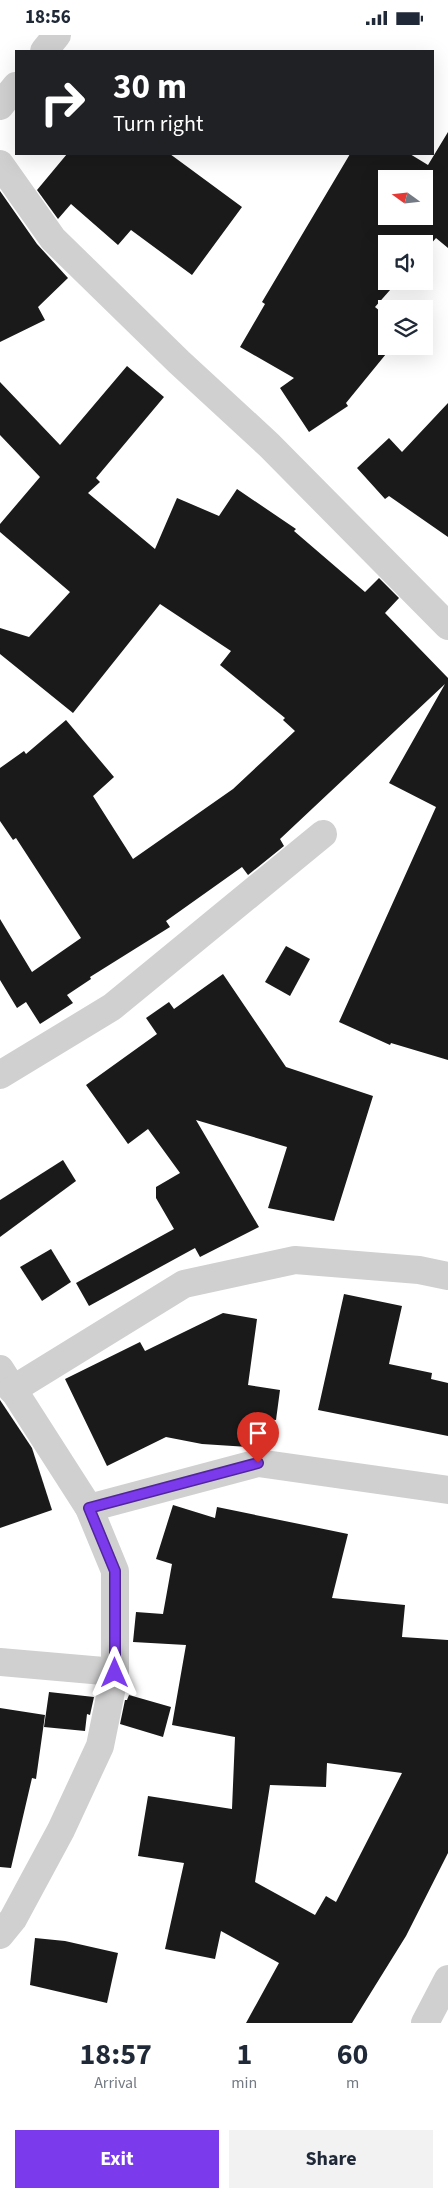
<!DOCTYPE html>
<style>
:root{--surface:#fff;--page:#f2f2f3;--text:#1f2937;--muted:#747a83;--accent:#7c3aed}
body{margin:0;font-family:"Source Sans 3",sans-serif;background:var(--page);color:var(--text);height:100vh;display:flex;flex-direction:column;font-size:19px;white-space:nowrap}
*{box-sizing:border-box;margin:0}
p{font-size:16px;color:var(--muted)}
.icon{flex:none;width:28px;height:28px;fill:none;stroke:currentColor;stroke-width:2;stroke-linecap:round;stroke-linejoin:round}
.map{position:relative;height:1988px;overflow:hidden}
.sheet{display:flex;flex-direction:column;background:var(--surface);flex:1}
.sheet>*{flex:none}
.banner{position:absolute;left:15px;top:15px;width:419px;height:105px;border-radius:0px;box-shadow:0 5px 20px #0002;background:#202124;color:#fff;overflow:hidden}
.needle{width:32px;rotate:285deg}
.tools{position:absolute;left:378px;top:135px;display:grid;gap:10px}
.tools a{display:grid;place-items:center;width:55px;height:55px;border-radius:0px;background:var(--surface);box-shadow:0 5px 20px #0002;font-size:25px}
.pin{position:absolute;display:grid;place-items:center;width:42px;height:42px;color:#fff;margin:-51px -21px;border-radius:50% 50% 50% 0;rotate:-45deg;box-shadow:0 0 5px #0007}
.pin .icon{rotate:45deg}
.me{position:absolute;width:55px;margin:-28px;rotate:0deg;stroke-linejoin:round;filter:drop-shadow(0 0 4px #0008)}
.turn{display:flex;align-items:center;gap:18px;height:105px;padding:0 15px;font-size:22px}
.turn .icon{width:65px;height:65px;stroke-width:2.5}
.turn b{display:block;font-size:35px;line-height:42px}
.eta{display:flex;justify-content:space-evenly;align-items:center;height:85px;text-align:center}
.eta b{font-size:30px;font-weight:700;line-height:35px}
.primary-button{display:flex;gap:10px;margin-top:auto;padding:10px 15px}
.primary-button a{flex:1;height:58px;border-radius:0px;background:var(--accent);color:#fff;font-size:20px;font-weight:700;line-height:58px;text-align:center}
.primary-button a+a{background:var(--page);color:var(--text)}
.status{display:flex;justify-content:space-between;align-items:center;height:35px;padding:0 25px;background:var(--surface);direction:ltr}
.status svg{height:14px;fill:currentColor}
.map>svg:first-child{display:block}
.building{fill:#1a1a1a;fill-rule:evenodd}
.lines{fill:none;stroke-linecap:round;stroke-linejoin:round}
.street{stroke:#d0d0d0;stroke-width:28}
.route-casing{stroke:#51269a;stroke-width:12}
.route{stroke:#7c3aed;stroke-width:9}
</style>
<div class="status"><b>18:56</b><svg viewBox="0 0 49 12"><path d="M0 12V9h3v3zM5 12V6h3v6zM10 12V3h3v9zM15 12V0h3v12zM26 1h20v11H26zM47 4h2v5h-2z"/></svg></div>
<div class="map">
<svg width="448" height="1988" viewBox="0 0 448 1988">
<rect width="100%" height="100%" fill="#fff"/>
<!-- building -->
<g class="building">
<path d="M448,97V213L436,203L424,217V209H386V246H398L375,272L386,281V319L346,368L348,371L309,397L280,353L294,343L240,312L265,269L262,267L350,119H410L428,130ZM386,144H424V181H386Z"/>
<polygon points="67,119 170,119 242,172 192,240 131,195 118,210 71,169 58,184 37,155"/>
<polygon points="0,156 37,209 68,243 38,272 45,285 0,307"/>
<polygon points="127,331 164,362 96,443 100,447 88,458 155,514 177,463 219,481 237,454 296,494 294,496 365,557 379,543 399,563 385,578 448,643 448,1025 391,1008 390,1010 339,987 436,772 389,748 445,649 280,804 284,811 248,840 242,832 166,886 170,892 90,942 91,944 67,960 73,968 40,989 26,967 17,973 0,945 0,884 32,937 81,903 16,803 13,805 0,786 0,733 24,716 26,719 66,685 114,742 93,761 133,824 233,754 295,696 283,685 285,683 220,630 231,616 160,569 73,678 0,619 0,593 29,602 70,557 0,497 0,489 40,442 0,400 0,347 60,410"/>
<polygon points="448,368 448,502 389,461 385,464 357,433 389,403 402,417"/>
<polygon points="286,911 310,924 290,961 265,947"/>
<polygon points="223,939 286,1032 373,1061 334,1186 268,1173 287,1112 196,1085 259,1192 200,1222 195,1213 89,1271 76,1248 174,1194 156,1163 156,1152 180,1138 148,1094 128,1109 86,1050 157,999 146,983 169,967 174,974"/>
<polygon points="63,1125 76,1146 0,1202 0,1165"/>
<polygon points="51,1214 71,1247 42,1266 20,1232"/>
<polygon points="344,1259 402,1271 389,1329 432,1338 431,1344 448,1348 448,1401 318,1375"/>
<polygon points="223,1278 257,1284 248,1350 280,1355 276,1385 267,1384 265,1413 202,1409 166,1402 107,1431 65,1344 140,1307 145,1316"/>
<polygon points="0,1365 32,1413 52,1475 0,1493"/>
<path d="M173,1470L215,1483L217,1472L348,1499L332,1563L405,1570L402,1602L448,1605V1818L406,1901L352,1988H246L279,1928L221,1896L215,1924L165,1914L184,1828L138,1821L148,1761L232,1774L235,1702L172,1690L186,1610L133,1607L136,1577L163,1579L172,1529L156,1524ZM327,1728L402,1738L336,1867L326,1861L315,1880L255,1847L270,1750L326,1752Z"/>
<polygon points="49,1657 94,1662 90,1680 87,1679 85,1696 44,1692"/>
<polygon points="129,1660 171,1672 163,1702 120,1689 125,1665 127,1665"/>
<polygon points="0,1673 45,1680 36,1744 32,1743 11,1833 0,1832"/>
<polygon points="35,1903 65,1906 118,1918 107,1968 30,1950"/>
</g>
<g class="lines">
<!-- street -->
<g class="street">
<polyline points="44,16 57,0"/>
<polyline points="0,71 16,51"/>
<polyline points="0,129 53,204 179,327 269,410 448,591"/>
<polyline points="0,1040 112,972 323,799"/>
<polyline points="0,1334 89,1473 115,1536 115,1637 100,1711 61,1795 13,1884 0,1900"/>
<polyline points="12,1355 184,1249 295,1225 419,1235 448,1241"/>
<polyline points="89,1473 258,1428 448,1455"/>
<polyline points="0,1627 115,1637"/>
<polyline points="425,1988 448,1944"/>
</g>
</g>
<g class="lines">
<!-- route casing -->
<g class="route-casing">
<polyline id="route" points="115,1638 115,1536 89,1473 258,1428"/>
</g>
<!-- route -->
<use href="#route" class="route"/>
</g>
</svg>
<div class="tools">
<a><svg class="needle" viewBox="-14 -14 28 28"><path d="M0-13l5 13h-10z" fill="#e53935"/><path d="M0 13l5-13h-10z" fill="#747a83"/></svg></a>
<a><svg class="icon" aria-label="sound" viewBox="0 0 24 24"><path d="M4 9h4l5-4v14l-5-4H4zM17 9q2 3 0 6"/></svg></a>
<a><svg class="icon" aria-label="layers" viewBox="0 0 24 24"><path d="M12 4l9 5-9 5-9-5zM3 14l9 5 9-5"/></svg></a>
</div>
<div class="pin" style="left:258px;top:1428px;background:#d93025"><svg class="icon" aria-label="arrive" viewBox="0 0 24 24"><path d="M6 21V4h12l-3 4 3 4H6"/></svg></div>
<svg class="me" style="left:115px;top:1638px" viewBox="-20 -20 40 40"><path d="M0-17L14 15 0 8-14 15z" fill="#7c3aed" stroke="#fff" stroke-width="4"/></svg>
<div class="banner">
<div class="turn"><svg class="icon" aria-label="right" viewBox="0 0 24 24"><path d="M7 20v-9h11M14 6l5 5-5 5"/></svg><div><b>30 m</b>Turn right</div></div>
</div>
</div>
<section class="sheet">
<div class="eta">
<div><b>18:57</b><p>Arrival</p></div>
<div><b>1</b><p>min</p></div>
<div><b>60</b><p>m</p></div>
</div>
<div class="primary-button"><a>Exit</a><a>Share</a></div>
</section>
